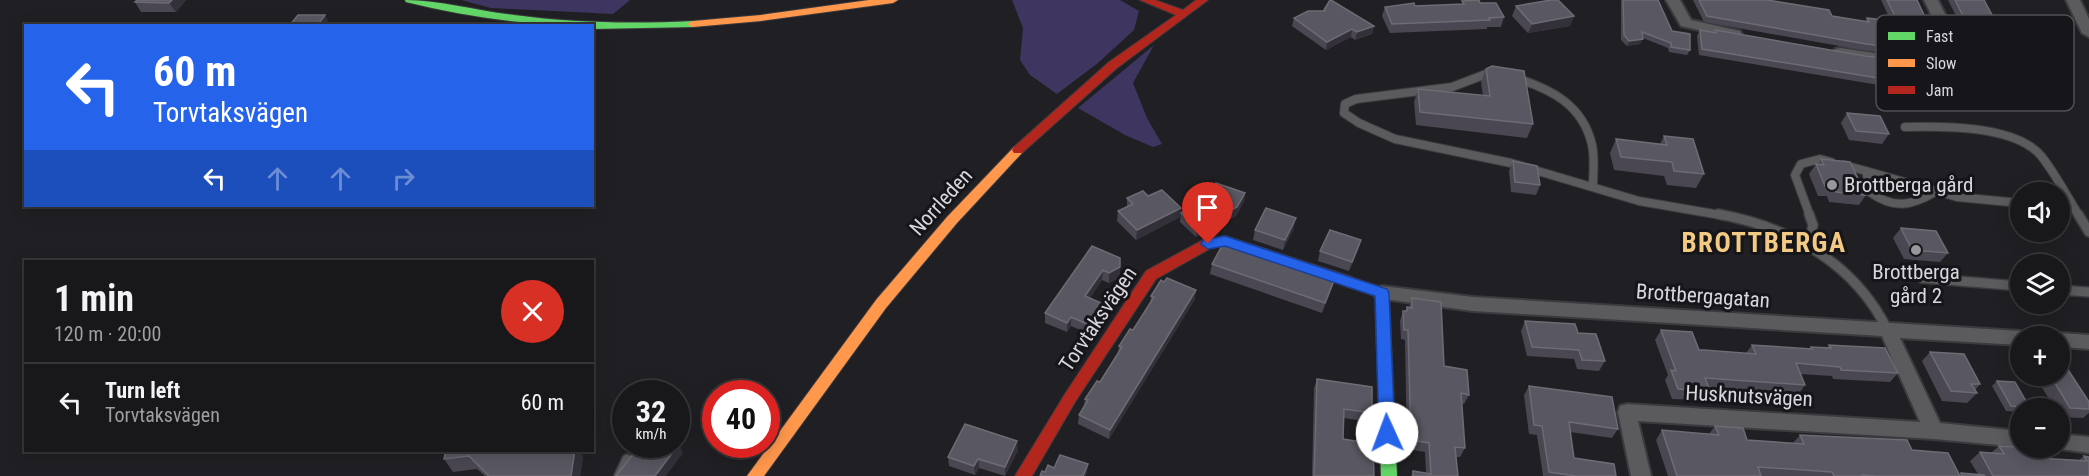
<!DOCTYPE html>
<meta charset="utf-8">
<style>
:root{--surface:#18171a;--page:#252427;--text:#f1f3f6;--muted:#9f9fa2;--line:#363639}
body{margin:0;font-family:"Roboto Condensed",sans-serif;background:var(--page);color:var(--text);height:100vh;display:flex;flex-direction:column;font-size:22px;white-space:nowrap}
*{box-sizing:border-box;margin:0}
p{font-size:20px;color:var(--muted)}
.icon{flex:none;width:33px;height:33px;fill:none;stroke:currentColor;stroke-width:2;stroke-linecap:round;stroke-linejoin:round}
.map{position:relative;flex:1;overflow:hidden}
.details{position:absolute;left:24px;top:260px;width:570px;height:192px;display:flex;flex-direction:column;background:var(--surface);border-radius:0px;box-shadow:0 3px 15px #0003,0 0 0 2px var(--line)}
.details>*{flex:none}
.banner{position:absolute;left:24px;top:24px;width:570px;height:183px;border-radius:0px;box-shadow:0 3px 15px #0003,0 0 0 2px var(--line);background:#2563eb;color:#fff;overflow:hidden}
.tools{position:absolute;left:2010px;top:182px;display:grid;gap:12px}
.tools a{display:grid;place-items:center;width:60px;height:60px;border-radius:50%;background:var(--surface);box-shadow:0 3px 15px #0003,0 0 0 2px var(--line);font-size:30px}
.speed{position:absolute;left:612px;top:380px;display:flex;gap:12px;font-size:30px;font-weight:700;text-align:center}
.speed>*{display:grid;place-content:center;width:78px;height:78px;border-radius:50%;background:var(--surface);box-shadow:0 3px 15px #0003,0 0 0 2px var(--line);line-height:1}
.speed small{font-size:15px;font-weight:400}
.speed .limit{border:9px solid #d22;background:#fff;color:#111}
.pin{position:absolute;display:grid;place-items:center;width:51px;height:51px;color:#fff;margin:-62px -26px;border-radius:50% 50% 50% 0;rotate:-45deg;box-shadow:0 0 6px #0007}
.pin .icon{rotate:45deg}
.me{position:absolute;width:66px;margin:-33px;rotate:358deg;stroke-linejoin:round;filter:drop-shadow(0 0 4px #0008)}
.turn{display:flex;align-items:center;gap:21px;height:126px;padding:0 30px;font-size:27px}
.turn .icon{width:78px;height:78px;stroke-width:2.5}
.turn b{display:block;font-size:42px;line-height:51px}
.lanes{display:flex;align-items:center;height:57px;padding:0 30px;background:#0003;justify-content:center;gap:30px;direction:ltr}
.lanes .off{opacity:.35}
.round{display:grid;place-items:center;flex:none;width:63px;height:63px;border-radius:32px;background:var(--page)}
.headline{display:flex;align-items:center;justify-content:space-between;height:102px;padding:0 30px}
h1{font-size:36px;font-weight:700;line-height:45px}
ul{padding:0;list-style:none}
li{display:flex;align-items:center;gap:18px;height:78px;padding:0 30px;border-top:2px solid var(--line)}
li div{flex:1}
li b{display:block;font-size:22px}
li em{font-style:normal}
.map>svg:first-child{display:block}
.green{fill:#3e3560}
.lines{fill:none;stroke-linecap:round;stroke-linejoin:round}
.lane-far1-casing{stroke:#3b3a3e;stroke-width:10}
.lane-casing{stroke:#3b3a3e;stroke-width:12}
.street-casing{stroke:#3b3a3e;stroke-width:4}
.fast-casing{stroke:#3b3a3e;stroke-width:2}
.slow-casing{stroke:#3b3a3e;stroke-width:2}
.jam-casing{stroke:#3b3a3e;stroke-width:2}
.lane-far1{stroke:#5b5a5d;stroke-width:8}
.lane{stroke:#5b5a5d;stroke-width:9}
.street{fill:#5b5a5d;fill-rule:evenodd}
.fast{fill:#63d668;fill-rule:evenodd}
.slow{fill:#ff974d;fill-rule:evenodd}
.jam{fill:#b3261e;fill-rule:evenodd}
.wall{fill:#4a4752}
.shaded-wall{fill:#333039}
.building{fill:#595761;stroke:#6d6b74;stroke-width:1.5}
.route{fill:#2563eb;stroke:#184099;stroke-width:1.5}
.poi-dot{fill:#98979b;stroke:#16151a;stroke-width:2}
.labels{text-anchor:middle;stroke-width:6;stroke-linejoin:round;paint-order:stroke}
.poi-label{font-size:21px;fill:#d8d8dc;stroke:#16151a;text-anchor:start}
.street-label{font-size:21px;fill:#d8d8dc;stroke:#16151a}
.district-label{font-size:27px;font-weight:bold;letter-spacing:1.5px;fill:#f2ca83;stroke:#16151a}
.key{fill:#16151a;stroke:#505054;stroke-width:1.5}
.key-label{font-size:16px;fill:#d8d8dc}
</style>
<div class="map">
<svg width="2089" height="476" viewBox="0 0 2089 476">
<rect width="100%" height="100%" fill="#201f23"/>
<!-- green -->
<g class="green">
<polygon points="461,0 630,0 613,14 491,8"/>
<polygon points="1012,0 1120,0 1139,11 1134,30 1098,63 1057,94 1030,75 1020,60 1023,28"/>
<polygon points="1154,45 1133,83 1147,118 1162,144 1153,147 1125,135 1078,108"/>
</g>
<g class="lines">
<!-- lane-far1 casing -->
<g class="lane-far1-casing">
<g id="lane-far1">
<polyline points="1492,75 1486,74 1452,87 1356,99 1345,104 1344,113 1359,123 1395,139 1511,163 1639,201 1726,216"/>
<path d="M1516,78C1551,89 1583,105 1592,145C1595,158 1593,174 1593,187"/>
<path d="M1905,127C1942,126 2017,125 2042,157C2056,175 2067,196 2079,216"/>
<polyline points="1844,165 1866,171"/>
<path d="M1935,192C1911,206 1894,209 1871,193L1866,171L1957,197L2020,203"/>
<polyline points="2060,207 2075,209"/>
<polyline points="1810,216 1795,175 1801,164 1820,159 1831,162"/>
</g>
</g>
<!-- lane casing -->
<g class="lane-casing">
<g id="lane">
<path d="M1718,214C1790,227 1855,263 1888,331"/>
<polyline points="2078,214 2089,232"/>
<polyline points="1808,247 1813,225 1809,214"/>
<polyline points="1922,278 2020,286"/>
<polyline points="2060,290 2089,292"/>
<polyline points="619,476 627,459"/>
</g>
</g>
<!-- street casing -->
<g class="street-casing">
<g id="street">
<polygon points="1666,0 1680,0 1691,20 1740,31 1742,34 1735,38 1681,26"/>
<polygon points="1924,0 1938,0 1966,56 1969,67 1967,70 1926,68 1919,64 1926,60 1954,62"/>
<polygon points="2066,0 2080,0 2089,19 2089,37 2082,33"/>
<polygon points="1840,48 1895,56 1902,60 1895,64 1835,55 1833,52 1835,49"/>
<polygon points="1382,286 1473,297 2020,331 2028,336 2020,336 2020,345 1900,338 1940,423 2020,431 2020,447 1934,439 1638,421 1651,476 1631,476 1618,412 1620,406 1627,404 1920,422 1882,336 1473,311 1376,298 1373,293 1376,288"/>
<polygon points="2060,333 2089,335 2089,349 2060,347 2060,336 2053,336"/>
<polygon points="2060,434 2089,437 2089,453 2053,448 2060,447"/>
</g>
</g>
<!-- fast casing -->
<g class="fast-casing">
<g id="fast">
<path d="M405,0C441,0 477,11 514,15C573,23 633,24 693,21L699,24L693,27L592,29V26C529,26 468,17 406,2Z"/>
<polygon points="1347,276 1387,289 1389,293 1397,476 1381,476 1375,296 1342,285 1340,281 1342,277"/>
</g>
</g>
<!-- slow casing -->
<g class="slow-casing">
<g id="slow">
<polygon points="869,0 898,0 893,3 761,21 693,27 687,24 693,21 761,15"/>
<polygon points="1018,146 1022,147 1024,150 1022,153 957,223 886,308 764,476 747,476 876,300 947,217 1014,147"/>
</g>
</g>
<!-- jam casing -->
<g class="jam-casing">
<g id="jam">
<polygon points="1140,0 1155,0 1183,10 1196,0 1208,0 1117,68 1022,153 1014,153 1012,150 1014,147 1109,62 1176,15"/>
<polygon points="1225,236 1352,277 1354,281 1352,285 1347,286 1225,246 1211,248 1156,279 1075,402 1032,476 1015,476 1065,394 1146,271 1203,240"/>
</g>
</g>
<!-- lane-far1 -->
<use href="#lane-far1" class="lane-far1"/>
<!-- lane -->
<use href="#lane" class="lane"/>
<!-- street -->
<use href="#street" class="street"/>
<!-- fast -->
<use href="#fast" class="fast"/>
<!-- slow -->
<use href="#slow" class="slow"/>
<!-- jam -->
<use href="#jam" class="jam"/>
</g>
<!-- wall -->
<g class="wall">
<polygon points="137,0 186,0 176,12 141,12 135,2"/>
<polygon points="1621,0 1658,0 1672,31 1690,50 1687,55 1669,52 1668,48 1643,38 1640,44 1627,46 1621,40"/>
<polygon points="1693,0 1767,0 1832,16 1865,21 1867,18 1880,19 1882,16 1889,17 1881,0 1917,0 1942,53 1938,58 1862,50 1704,22"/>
<polygon points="1948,0 1984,0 2005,39 2001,44 2029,94 2027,97 2030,103 2026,109 2005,106 2003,102 1927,93 1699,55 1697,36 1700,30 1714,33 1715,30 1951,70 1986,75"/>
<polygon points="1462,1 1480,3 1504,17 1501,27 1487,27 1487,29 1390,33 1382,16 1385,7 1462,4"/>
<polygon points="1516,6 1574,16 1570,26 1528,33 1512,16"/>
<polygon points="1324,10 1374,26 1372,34 1355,40 1351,37 1326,50 1292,26 1294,18 1324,11"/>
<polygon points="1486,69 1533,124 1527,138 1416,125 1414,102 1418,89 1483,96 1481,82"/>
<polygon points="1847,113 1889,134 1882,144 1849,140 1841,123"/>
<polygon points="1664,136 1704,174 1696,188 1667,185 1664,176 1614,170 1610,153 1616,139 1660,144"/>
<polygon points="1821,159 1866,195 1859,205 1829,202 1827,196 1818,196 1809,174 1816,164 1818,165"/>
<polygon points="1513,161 1540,185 1536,195 1511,192 1509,171"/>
<polygon points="1245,193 1244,201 1236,216 1196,237 1180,222 1181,213"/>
<polygon points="1148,196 1181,208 1180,217 1136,240 1117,221 1118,211 1127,207 1127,198"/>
<polygon points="1294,228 1283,250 1253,240 1255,230"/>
<polygon points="1901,228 1948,253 1940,262 1904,259 1893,238"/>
<polygon points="1361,240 1358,250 1349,271 1318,261 1320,251"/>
<polygon points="1092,246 1120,267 1120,277 1109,283 1102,280 1090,298 1108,306 1107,315 1094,336 1071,326 1067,332 1045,323 1045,313"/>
<polygon points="1239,250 1276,258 1276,262 1305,272 1335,278 1332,288 1322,313 1210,274 1212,264"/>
<polygon points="1151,296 1195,299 1109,439 1078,424 1079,415 1084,406 1085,399 1100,382 1118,353 1119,346 1133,330 1150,304"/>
<polygon points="1412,298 1444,366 1469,395 1464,404 1461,403 1465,448 1460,457 1456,457 1458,476 1411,476 1413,471 1426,473 1425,452 1407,449 1405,340 1401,339 1400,321 1403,311 1405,311 1407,307 1409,307"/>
<polygon points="1525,321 1578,333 1605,361 1599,371 1577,369 1574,359 1527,356 1521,331"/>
<polygon points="1661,330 1699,350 1746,353 1752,345 1809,349 1811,347 1827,348 1829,345 1898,373 1890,382 1833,379 1832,376 1800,374 1805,385 1798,395 1709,388 1710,391 1703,400 1672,399 1665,380 1668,375 1655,340"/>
<polygon points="1930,352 1980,384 1975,390 1977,393 1967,403 1942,401 1922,361"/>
<polygon points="2034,375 2060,375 2089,402 2089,413 2083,418 2060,417 2060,408 2055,408"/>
<polygon points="1317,379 1372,413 1369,422 1344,418 1343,439 1374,476 1312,476 1314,388"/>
<polygon points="1997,381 2030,408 2020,408 2020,412 2006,411 1992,386"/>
<polygon points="1529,386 1618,429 1612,438 1570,432 1574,458 1616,476 1543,476 1537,435 1529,434 1524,395"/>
<polygon points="1715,426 1747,440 1793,443 1800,435 1912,450 1959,475 1961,473 1978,474 1970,461 1980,452 1991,453 1999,446 2039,458 2079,460 2084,456 2089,457 2089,476 1668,476 1656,440 1662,430 1709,434"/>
<polygon points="446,450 579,450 583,457 580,476 485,476 477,469 453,472 444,459"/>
<polygon points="1018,450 1005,476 979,468 975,475 949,466 948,457"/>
</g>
<!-- shaded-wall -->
<g class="shaded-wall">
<polygon points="172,0 186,0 176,12 169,3"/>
<polygon points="325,15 330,25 330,26 317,26"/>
<polygon points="1574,16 1570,26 1528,33 1532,24"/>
<polygon points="1374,26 1372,34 1355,40 1357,32"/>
<polygon points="1352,29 1351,37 1326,50 1327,42"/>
<polygon points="1643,39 1640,44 1627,46 1629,41"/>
<polygon points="1245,193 1244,201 1236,216 1196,237 1197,229"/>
<polygon points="1181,208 1180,217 1136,240 1137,230"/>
<polygon points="1296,218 1294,228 1283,250 1285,240"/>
<polygon points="1361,240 1358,250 1349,271 1352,262"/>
<polygon points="1120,267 1120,277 1109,283 1109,273"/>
<polygon points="1103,270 1102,280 1085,306 1085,296"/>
<polygon points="1335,278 1332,288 1322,313 1325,303"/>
<polygon points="1196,290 1195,299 1109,439 1110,430"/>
<polygon points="1108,306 1107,315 1094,336 1094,327"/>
<polygon points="1071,317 1071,326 1067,332 1067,323"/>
<polygon points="1017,441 1018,450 1005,476 1005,467"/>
<polygon points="679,444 683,453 666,476 655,476"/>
<polygon points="575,450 579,450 583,457 580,476 571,476"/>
<polygon points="978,459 979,468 975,475 974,466"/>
<polygon points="1088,464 1087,473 1086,476 1083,476"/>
</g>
<!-- building -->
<g class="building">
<polygon points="137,0 172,0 169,3 135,2"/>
<polygon points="1330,0 1331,0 1374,26 1357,32 1352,29 1327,42 1294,18 1308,11 1325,11 1324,10"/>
<polygon points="1479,0 1480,3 1496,3 1504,17 1489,18 1490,20 1392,24 1385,7 1414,3 1415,6 1464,4 1462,1"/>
<polygon points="1551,0 1558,0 1574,16 1532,24 1516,6"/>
<polygon points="1623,0 1658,0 1672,31 1690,34 1690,50 1671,47 1671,43 1642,32 1643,39 1629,41 1624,35"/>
<polygon points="1699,0 1767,0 1829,10 1832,16 1869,22 1867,18 1883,20 1882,16 1896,18 1887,0 1917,0 1942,53 1866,44 1707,16"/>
<polygon points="1955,0 1984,0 2005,39 1998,38 2029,94 2025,94 2030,103 2010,100 2007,96 1932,87 1702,49 1700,30 1716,33 1715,30 1865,56 1948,65 1951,70 1994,76"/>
<polygon points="298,15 325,15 317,26 289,26"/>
<polygon points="1492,66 1524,71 1533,124 1420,112 1418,89 1490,96 1486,69"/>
<polygon points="1847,113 1880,116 1889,134 1856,131"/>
<polygon points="1664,136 1693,139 1704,174 1674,171 1672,162 1621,157 1616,139 1667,145"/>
<polygon points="1821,159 1850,162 1866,195 1836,192 1834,187 1825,186 1816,164 1824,165"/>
<polygon points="1513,161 1537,166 1540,185 1515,182"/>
<polygon points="1216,183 1245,193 1237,207 1197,229 1181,213 1206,200"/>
<polygon points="1162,190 1181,208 1137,230 1118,211 1133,204 1127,198 1143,191 1148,196"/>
<polygon points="1266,208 1296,218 1285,240 1255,230"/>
<polygon points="1901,228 1936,231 1948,253 1912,250"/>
<polygon points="1330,230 1361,240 1352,262 1320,251"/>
<polygon points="1223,244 1239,250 1245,248 1276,258 1275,262 1305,272 1306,270 1335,278 1325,303 1212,264"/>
<polygon points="1092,246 1120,258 1120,267 1109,273 1103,270 1085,296 1108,306 1094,327 1071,317 1067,323 1045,313"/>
<polygon points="1167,278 1196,290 1110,430 1079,415 1088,400 1085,399 1097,381 1100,382 1122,347 1119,346 1130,329 1133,330 1154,297 1151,296 1161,280 1164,282"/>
<polygon points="1412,298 1441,302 1444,366 1467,370 1469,395 1461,393 1465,448 1455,447 1458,476 1413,476 1413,471 1431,474 1429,443 1411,440 1408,330 1404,330 1403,311 1407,311 1407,307 1412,308"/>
<polygon points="1525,321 1575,324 1578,333 1596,334 1605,361 1582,360 1579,350 1532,347"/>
<polygon points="1661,330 1692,332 1699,350 1704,350 1756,354 1752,345 1812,349 1811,347 1831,348 1829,345 1885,348 1898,373 1841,370 1840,367 1796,363 1805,385 1705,378 1710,391 1678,389 1671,370 1676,371"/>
<polygon points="1930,352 1964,354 1980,384 1971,384 1977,393 1951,391"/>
<polygon points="2060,361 2063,362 2089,402 2089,409 2070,408 2050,375 2060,375"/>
<polygon points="1317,379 1372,387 1372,413 1344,409 1343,439 1373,444 1374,476 1314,476"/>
<polygon points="1997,381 2015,382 2030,408 2011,406"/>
<polygon points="1529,386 1612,397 1618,429 1569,422 1574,458 1614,464 1616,476 1576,476 1549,472 1542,426 1534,425"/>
<polygon points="965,424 1017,441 1005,467 978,459 974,466 948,457"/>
<polygon points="1715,426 1743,428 1747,440 1804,444 1800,435 1907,440 1912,450 1948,453 1960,476 1877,476 1863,475 1864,476 1834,476 1832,472 1758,467 1761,476 1677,476 1662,430 1719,435"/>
<polygon points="676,442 679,444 655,476 616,476 641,444 676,444"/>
<polygon points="1999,446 2033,448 2039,458 2087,461 2084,456 2089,457 2089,476 1993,476 1980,452 2004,454"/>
<polygon points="446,450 575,450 571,476 489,476 469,456 444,459"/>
<polygon points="1060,455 1088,464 1083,476 1040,476 1042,471 1045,472 1048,465 1054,468"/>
<polygon points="1961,473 1984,475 1985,476 1962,476"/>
</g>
<!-- route -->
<polygon class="route" points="1225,236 1387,289 1389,293 1395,433 1393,438 1387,440 1382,438 1379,433 1375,296 1225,246 1208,249 1201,244 1203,240"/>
<!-- markers -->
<g class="poi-dot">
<circle cx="1832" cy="185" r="6"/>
<circle cx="1916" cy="250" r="6"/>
</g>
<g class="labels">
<!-- poi labels -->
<g class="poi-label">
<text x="1844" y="192">Brottberga gård</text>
<text x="1916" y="279" text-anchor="middle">Brottberga<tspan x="1916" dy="24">gård 2</tspan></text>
</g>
<!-- street labels -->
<g class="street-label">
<text transform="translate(941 202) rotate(-48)" y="7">Norrleden</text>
<text transform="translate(1703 296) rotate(4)" y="7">Brottbergagatan</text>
<text transform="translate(1098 319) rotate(-56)" y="7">Torvtaksvägen</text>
<text transform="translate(1749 396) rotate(3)" y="7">Husknutsvägen</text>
</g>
<!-- district labels -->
<g class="district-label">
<text x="1764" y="252">BROTTBERGA</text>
</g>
</g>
<!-- legend -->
<rect x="1876" y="15" width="198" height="96" rx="9" class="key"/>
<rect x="1888" y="32" width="27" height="8" fill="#63d668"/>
<rect x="1888" y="59" width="27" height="8" fill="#ff974d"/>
<rect x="1888" y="86" width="27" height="8" fill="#b3261e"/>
<g class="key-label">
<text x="1926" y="42">Fast</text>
<text x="1926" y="69">Slow</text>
<text x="1926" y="96">Jam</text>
</g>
</svg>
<div class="tools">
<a><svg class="icon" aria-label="sound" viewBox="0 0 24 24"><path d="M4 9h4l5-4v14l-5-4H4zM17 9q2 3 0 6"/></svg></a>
<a><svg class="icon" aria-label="layers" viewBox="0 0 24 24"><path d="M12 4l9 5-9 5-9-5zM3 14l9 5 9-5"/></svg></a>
<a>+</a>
<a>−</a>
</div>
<div class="speed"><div>32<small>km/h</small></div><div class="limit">40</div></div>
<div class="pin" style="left:1208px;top:244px;background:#d93025"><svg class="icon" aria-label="arrive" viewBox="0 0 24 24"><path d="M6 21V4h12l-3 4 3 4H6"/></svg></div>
<svg class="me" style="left:1387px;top:433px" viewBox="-20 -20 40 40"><circle r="19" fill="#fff"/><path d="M0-13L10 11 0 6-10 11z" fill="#2563eb"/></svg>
<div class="banner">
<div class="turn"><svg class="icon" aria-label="left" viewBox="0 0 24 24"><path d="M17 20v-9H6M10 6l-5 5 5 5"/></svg><div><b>60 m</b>Torvtaksvägen</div></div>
<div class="lanes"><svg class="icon" aria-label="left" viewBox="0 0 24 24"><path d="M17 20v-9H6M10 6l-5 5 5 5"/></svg><svg class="icon off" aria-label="ahead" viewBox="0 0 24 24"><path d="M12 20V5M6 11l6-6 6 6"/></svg><svg class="icon off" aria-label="ahead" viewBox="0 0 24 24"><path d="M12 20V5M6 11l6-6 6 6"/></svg><svg class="icon off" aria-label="right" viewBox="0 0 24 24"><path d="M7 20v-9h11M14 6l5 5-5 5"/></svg></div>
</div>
<section class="details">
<div class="headline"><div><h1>1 min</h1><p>120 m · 20:00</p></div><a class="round" style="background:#d93025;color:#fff"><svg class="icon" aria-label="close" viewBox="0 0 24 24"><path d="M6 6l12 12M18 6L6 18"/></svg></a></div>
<ul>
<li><svg class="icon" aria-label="left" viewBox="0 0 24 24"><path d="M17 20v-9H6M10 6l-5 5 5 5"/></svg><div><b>Turn left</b><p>Torvtaksvägen</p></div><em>60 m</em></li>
</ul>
</section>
</div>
